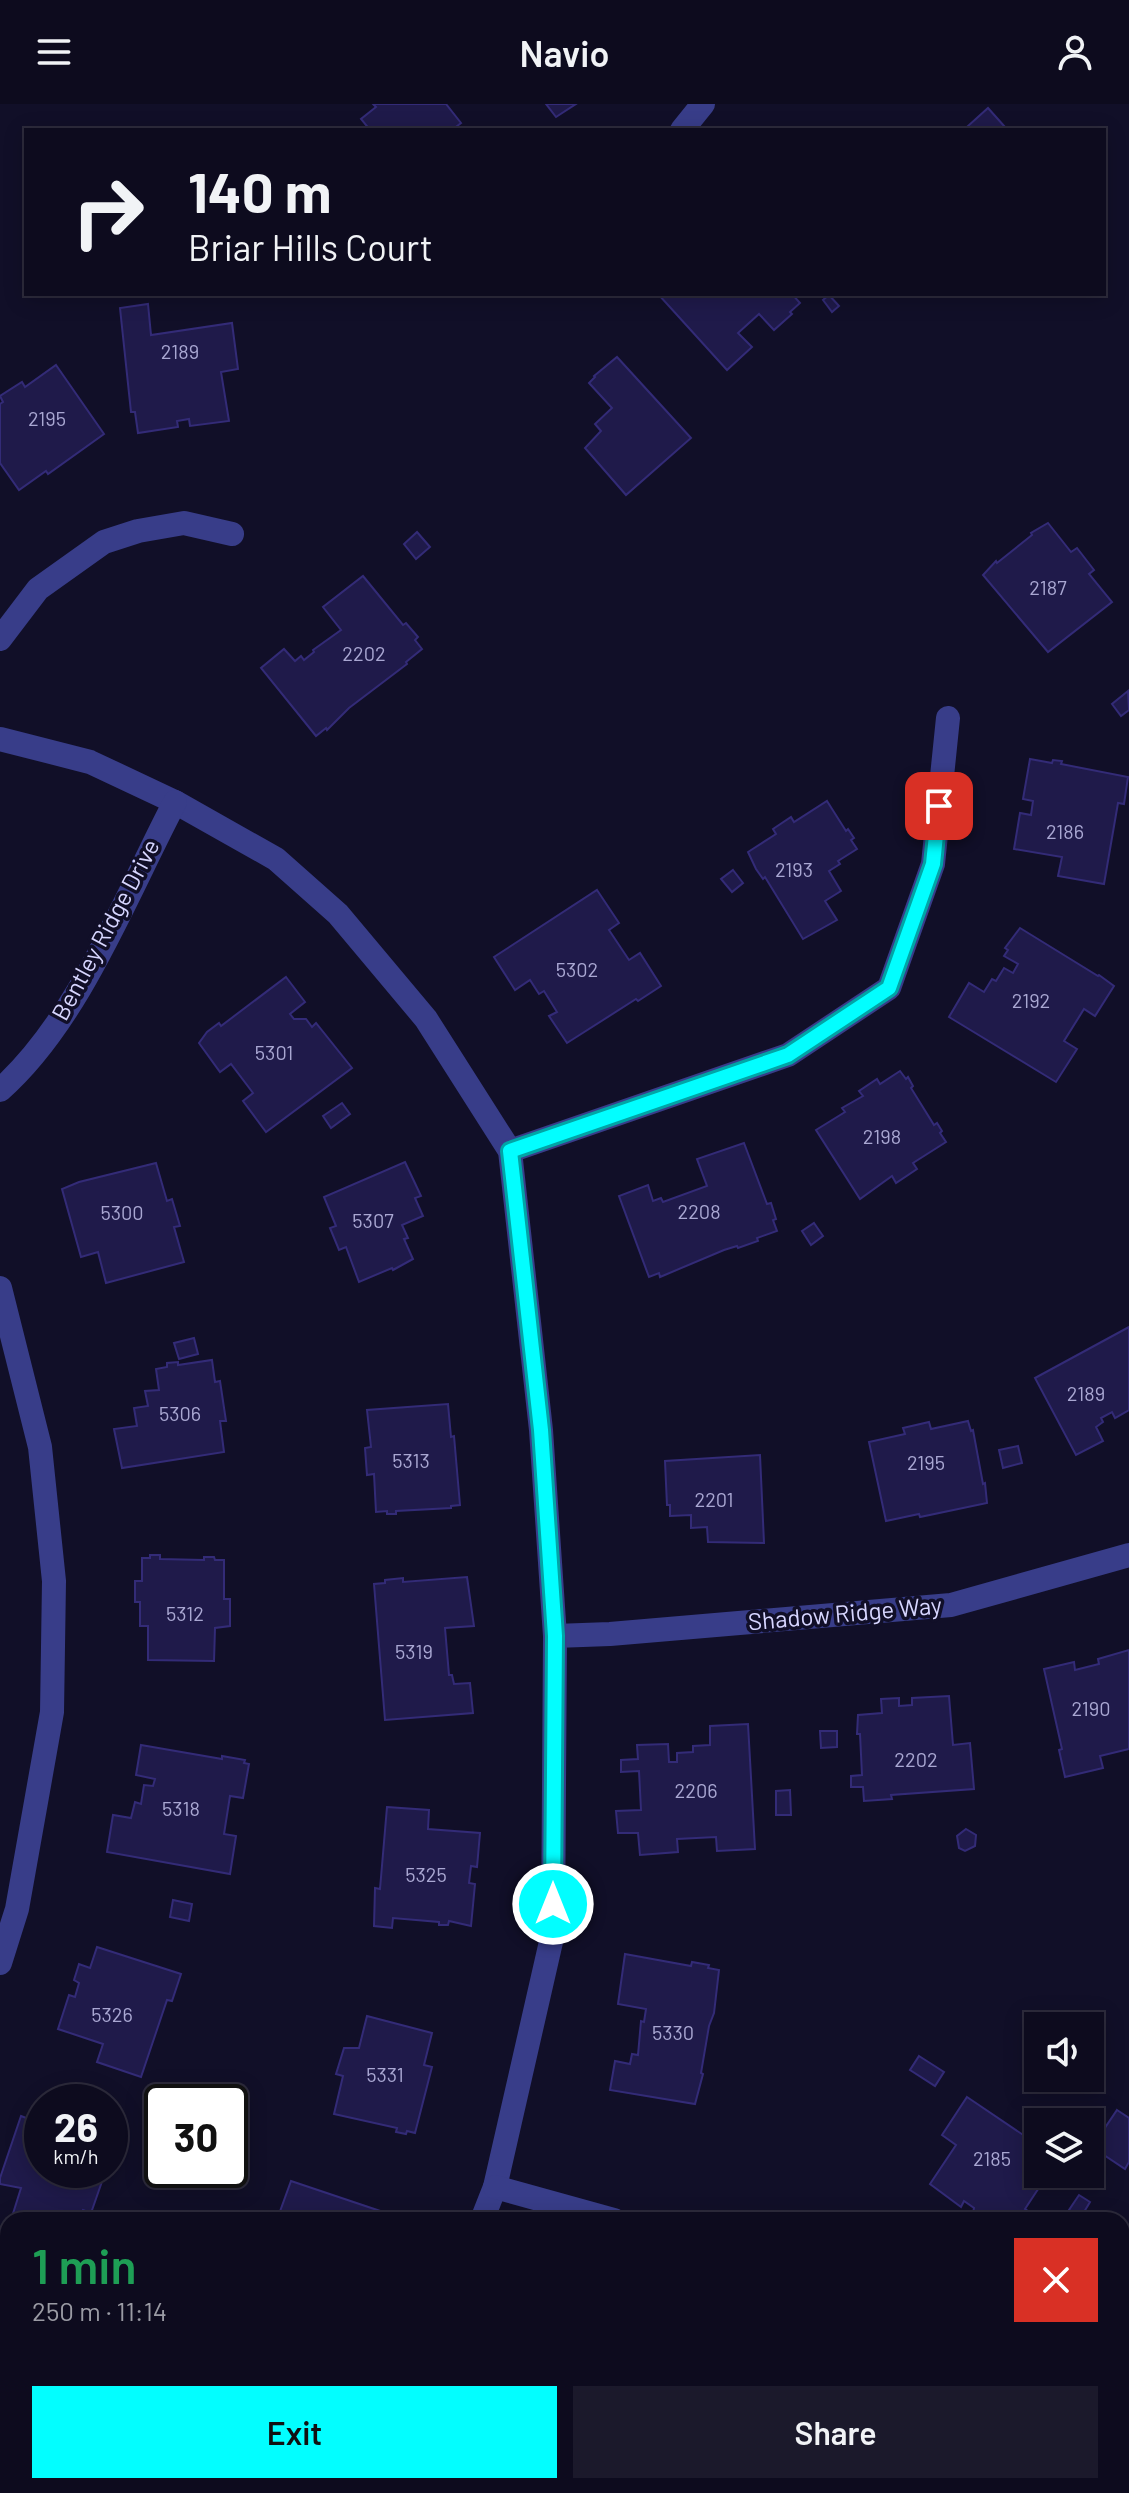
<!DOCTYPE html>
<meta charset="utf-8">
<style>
:root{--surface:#0d0b1e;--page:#1b192b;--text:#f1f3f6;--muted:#9a9ba4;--line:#2d2b3c;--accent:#02feff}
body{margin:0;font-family:Barlow,sans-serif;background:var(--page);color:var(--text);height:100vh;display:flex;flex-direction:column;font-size:30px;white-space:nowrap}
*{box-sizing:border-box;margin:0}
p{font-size:26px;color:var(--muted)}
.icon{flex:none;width:44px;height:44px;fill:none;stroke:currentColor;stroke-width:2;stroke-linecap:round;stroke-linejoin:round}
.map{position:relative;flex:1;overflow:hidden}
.drawer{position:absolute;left:0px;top:2108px;width:1130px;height:282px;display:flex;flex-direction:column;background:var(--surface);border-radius:24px 24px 0 0;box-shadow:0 4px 20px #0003,0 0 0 2px var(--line)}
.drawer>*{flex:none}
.banner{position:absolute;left:24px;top:24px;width:1082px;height:168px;border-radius:0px;box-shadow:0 4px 20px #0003,0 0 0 2px var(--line);background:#0d0b1e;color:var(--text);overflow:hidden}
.controls{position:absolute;left:1024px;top:1908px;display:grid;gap:16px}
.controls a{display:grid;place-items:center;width:80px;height:80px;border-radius:0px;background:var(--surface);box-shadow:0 4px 20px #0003,0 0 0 2px var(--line);font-size:40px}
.speed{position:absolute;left:24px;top:1980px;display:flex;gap:16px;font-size:40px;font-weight:700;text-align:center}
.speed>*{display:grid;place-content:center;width:104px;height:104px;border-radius:50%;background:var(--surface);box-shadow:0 4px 20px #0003,0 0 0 2px var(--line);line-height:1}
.speed small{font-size:20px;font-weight:400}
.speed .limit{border:4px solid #111;border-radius:12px;background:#fff;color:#111}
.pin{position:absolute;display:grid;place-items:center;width:68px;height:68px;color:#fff;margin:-34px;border-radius:16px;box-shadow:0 4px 12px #0006}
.me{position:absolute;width:88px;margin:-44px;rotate:0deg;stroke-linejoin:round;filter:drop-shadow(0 0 6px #0008)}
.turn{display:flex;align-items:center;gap:28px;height:168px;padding:0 32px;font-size:36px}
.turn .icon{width:104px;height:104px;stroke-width:2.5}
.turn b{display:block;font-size:56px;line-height:68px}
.round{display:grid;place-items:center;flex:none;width:84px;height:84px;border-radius:0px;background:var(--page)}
.headline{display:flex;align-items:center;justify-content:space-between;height:136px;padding:0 32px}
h1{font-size:48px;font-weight:600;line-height:60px;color:#1e9e55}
.cta{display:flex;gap:16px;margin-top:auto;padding:16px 32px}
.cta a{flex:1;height:92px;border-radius:0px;background:var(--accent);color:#111;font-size:32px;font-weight:600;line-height:92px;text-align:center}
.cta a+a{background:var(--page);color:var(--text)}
header{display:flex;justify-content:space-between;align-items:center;height:104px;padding:0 32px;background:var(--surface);font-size:36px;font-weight:600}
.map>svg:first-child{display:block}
.building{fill:#1f1a4a;stroke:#332b77;stroke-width:2}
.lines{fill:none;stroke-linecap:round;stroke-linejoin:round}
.minor{stroke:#383d89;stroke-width:24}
.route-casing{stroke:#01a5a6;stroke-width:20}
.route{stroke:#02feff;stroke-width:14}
.labels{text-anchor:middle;stroke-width:7;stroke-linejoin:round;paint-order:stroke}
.number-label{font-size:20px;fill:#a9a7d2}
.street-label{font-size:24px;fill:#d7d6ff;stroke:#110f28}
</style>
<header><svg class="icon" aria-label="menu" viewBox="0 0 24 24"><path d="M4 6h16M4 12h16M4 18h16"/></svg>Navio<svg class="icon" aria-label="person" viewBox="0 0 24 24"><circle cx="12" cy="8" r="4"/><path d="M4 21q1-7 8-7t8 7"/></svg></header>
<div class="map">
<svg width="1129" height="2389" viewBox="0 0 1129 2389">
<rect width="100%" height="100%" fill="#110f28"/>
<!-- building -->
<g class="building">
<polygon points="373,0 446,0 461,19 452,26 370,26 361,15 376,3"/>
<polygon points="546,0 576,0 556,13"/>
<polygon points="988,4 1005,23 1002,26 972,26 968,22"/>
<polygon points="658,190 792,190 800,199 790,208 792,210 774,226 759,210 738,229 752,243 727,266"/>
<polygon points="829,191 839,202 832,208 823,196"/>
<polygon points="148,200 151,231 232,219 238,265 221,268 229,317 190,322 189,315 177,317 178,323 138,329 135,308 131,308 120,204"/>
<polygon points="617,253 691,334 626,391 585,344 601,327 595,320 612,304 589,279 595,273 594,272"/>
<polygon points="56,261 104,330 48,370 46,367 19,386 0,359 0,300 3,298 0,292 22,278 25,283"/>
<polygon points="1048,419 1071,448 1077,444 1094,466 1089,470 1112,498 1048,548 983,471 996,457 997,459 1032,431 1031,429"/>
<polygon points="417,428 430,443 416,455 404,440"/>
<polygon points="363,472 403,521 406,519 418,533 415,536 422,545 406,558 407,560 349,604 327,626 326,624 316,632 261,564 284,545 295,557 301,552 304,556 314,548 313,546 341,526 323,503"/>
<polygon points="1128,587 1129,606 1121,612 1112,600"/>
<polygon points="1030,655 1052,659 1053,656 1062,657 1061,660 1128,673 1124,700 1118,699 1104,780 1058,772 1062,753 1014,745 1020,709 1031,711 1033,697 1023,695"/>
<polygon points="827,697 846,727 848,725 854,734 851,736 857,745 838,757 840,760 829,767 841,787 825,797 837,816 803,835 765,773 763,775 756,765 748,748 776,730 773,725 791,713 794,718"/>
<polygon points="733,766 743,779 732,788 721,775"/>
<polygon points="597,786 619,819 609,826 629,856 640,849 661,882 638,897 636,895 567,939 549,912 557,908 544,887 539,890 530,876 515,886 494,853"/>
<polygon points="1020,824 1098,872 1099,871 1114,882 1095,912 1084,905 1064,937 1077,945 1056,978 949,913 969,879 984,888 992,875 996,877 1004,864 1013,869 1018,860 1004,852 1008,846 1005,844"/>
<polygon points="286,873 305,898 290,910 294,915 306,915 312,923 316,919 352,964 266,1028 243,997 253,989 231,960 220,968 199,939 207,928 219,919 221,922"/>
<polygon points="900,967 906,975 908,973 913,982 911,984 934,1021 937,1019 942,1027 940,1029 946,1038 913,1059 917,1065 896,1079 892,1072 860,1095 816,1026 845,1008 842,1004 863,992 859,987 877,975 880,980"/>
<polygon points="342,999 350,1010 331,1024 323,1012"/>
<polygon points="744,1039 767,1100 771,1099 776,1115 773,1116 777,1127 757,1134 758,1137 738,1144 737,1142 724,1146 660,1173 659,1169 649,1173 619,1092 648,1081 653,1097 661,1094 663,1098 707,1082 697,1055"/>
<polygon points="405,1058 421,1092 415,1094 423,1112 402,1121 408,1134 404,1135 413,1155 393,1166 392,1164 359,1178 346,1143 339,1146 330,1124 336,1122 324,1093"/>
<polygon points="156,1059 167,1097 172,1095 180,1122 174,1123 184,1158 106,1179 98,1148 81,1153 62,1085 79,1078"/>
<polygon points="814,1119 823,1132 811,1141 802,1127"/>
<polygon points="1129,1223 1129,1306 1115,1314 1112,1308 1101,1314 1103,1318 1096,1323 1103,1337 1076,1351 1035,1274"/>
<polygon points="194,1234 198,1250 179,1255 174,1239"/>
<polygon points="212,1256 215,1278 220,1277 226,1317 220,1317 224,1348 122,1364 114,1325 137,1322 134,1304 148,1302 145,1287 159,1286 156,1265 167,1263 167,1259 178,1258 178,1261"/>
<polygon points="448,1300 451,1333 454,1332 460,1401 451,1402 451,1404 396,1407 396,1410 387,1410 387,1407 376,1408 374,1370 367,1371 365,1344 371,1343 367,1306"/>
<polygon points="968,1317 971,1327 973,1326 983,1380 985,1379 987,1399 920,1413 919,1410 886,1417 869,1338 905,1330 903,1324 929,1318 931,1325"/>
<polygon points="1018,1342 1022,1359 1003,1364 999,1346"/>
<polygon points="760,1351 764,1439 708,1438 707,1423 691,1424 691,1411 670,1412 670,1401 667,1401 665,1357"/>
<polygon points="150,1451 160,1451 160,1455 204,1456 204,1453 214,1453 215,1456 224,1456 224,1495 230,1495 230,1522 215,1524 214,1557 148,1556 148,1522 140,1522 140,1498 135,1498 135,1477 142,1477 142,1454 150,1454"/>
<polygon points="467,1473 474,1522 445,1524 449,1571 452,1571 454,1580 470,1579 473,1609 385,1616 374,1480 385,1479 385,1476 403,1474 403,1478"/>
<polygon points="1129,1546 1129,1645 1100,1652 1103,1664 1065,1673 1059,1646 1062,1645 1044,1565 1074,1558 1075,1566 1099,1560 1098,1555"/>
<polygon points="949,1592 953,1641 970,1639 974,1685 891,1691 892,1695 864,1697 863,1683 851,1683 851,1672 862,1671 860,1630 857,1630 858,1611 882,1609 881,1595 899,1594 899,1602 912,1601 912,1594"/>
<polygon points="748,1620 755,1745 717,1747 716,1733 677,1735 678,1748 640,1751 638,1729 618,1729 616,1707 641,1706 639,1667 621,1668 621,1656 638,1655 637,1641 668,1640 669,1658 677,1658 677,1649 693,1648 693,1642 710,1641 710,1622"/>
<polygon points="820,1627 837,1627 837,1643 821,1644"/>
<polygon points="141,1641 222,1655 222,1652 245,1656 244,1659 249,1660 243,1694 230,1692 224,1730 236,1732 230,1770 107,1748 113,1711 131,1714 135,1698 141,1700 144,1681 153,1682 155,1675 136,1671"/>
<polygon points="790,1686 791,1711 776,1711 776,1687"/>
<polygon points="387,1703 429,1706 428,1725 480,1729 477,1763 471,1762 469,1779 475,1780 471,1822 449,1817 448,1821 439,1821 439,1818 393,1814 392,1824 374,1822 375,1784 380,1785"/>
<polygon points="966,1725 976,1731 975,1742 965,1747 959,1744 957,1732"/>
<polygon points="173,1796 192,1800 189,1817 170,1813"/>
<polygon points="97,1843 181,1870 172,1897 167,1896 141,1973 97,1958 103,1940 58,1925 69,1891 75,1893 79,1879 74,1876 79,1860 90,1864"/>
<polygon points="625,1850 691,1862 692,1858 709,1861 708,1864 719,1866 714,1909 709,1922 701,1969 703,1970 695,2000 610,1986 615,1957 630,1960 632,1950 638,1951 641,1917 644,1918 646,1905 618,1900"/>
<polygon points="367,1912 432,1929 424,1961 432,1963 415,2029 407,2027 406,2030 396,2028 397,2024 334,2010 343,1972 336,1970 344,1944 359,1944"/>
<polygon points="919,1952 944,1968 935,1982 910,1966"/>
<polygon points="967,1993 1035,2039 1038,2035 1038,2070 1048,2070 1025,2105 1028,2107 1022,2116 976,2116 972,2114 974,2104 964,2097 961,2103 930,2080 956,2041 942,2031"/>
<polygon points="1117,2006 1129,2014 1129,2058 1125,2065 1092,2043"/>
<polygon points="21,2012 42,2020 42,2066 106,2066 91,2109 83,2106 79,2116 11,2116 21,2084 0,2080 0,2074"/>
<polygon points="291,2077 398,2113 397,2116 286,2116 278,2113"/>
<polygon points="1079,2091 1090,2098 1081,2113 1069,2106"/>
<polygon points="0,2238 8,2242 8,2338 5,2344 0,2341"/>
<polygon points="14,2382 38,2382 38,2389 15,2389"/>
<polygon points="201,2382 302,2382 299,2389 193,2389 194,2386 199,2387"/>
</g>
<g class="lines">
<!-- minor -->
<g class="minor">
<polyline points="682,26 703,0"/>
<polyline points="0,535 38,485 104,438 138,427 184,419 232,430"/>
<polyline points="0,635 90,658 175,698 276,755 338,810 426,915 510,1047 541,1326 555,1532 553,1829 495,2083 482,2116"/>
<path d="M0,986C79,916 126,791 175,698"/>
<polyline points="510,1047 788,951 889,884 933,760 948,614"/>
<polyline points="0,1184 40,1343 54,1477 52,1608 17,1805 0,1859"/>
<polyline points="555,1532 610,1530 951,1501 1129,1451"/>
<polyline points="495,2083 614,2116"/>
<polyline points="378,2389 380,2382"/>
</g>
</g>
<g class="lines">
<!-- route casing -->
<g class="route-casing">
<polyline id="route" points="553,1800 555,1532 541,1326 510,1047 788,951 889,884 933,760 939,702"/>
</g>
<!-- route -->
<use href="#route" class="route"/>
</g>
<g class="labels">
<!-- number labels -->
<g class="number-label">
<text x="180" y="255">2189</text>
<text x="47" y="322">2195</text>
<text x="1048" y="491">2187</text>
<text x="364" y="557">2202</text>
<text x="1065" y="735">2186</text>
<text x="794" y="773">2193</text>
<text x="577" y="873">5302</text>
<text x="1031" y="904">2192</text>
<text x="274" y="956">5301</text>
<text x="882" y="1040">2198</text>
<text x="699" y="1115">2208</text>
<text x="122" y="1116">5300</text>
<text x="373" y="1124">5307</text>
<text x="1086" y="1297">2189</text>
<text x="180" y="1317">5306</text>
<text x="411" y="1364">5313</text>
<text x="926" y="1366">2195</text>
<text x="714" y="1403">2201</text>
<text x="185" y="1517">5312</text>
<text x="414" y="1555">5319</text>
<text x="1091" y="1612">2190</text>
<text x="916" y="1663">2202</text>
<text x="696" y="1694">2206</text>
<text x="181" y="1712">5318</text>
<text x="426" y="1778">5325</text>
<text x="112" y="1918">5326</text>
<text x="673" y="1936">5330</text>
<text x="385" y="1978">5331</text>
<text x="992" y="2062">2185</text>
</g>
<!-- street labels -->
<g class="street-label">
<text transform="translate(106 826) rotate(-62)" y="8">Bentley Ridge Drive</text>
<text transform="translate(845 1510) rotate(-5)" y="8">Shadow Ridge Way</text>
</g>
</g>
</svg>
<div class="controls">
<a><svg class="icon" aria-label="sound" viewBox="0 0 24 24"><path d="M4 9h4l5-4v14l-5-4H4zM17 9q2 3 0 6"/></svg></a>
<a><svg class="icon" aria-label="layers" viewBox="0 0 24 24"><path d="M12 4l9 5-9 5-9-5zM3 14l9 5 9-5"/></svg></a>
</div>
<div class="speed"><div>26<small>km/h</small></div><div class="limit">30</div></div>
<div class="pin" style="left:939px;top:702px;background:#d93025"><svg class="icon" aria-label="arrive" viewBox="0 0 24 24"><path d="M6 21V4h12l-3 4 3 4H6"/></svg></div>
<svg class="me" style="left:553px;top:1800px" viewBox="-20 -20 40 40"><circle r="17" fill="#02feff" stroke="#fff" stroke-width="3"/><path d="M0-11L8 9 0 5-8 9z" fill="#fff"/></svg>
<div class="banner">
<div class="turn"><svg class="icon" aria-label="right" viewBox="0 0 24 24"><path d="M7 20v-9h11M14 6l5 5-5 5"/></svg><div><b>140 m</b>Briar Hills Court</div></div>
</div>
<section class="drawer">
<div class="headline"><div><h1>1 min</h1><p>250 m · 11:14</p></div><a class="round" style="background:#d93025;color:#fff"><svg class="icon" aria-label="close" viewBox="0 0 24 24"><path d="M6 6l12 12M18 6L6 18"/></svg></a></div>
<div class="cta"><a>Exit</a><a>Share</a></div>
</section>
</div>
